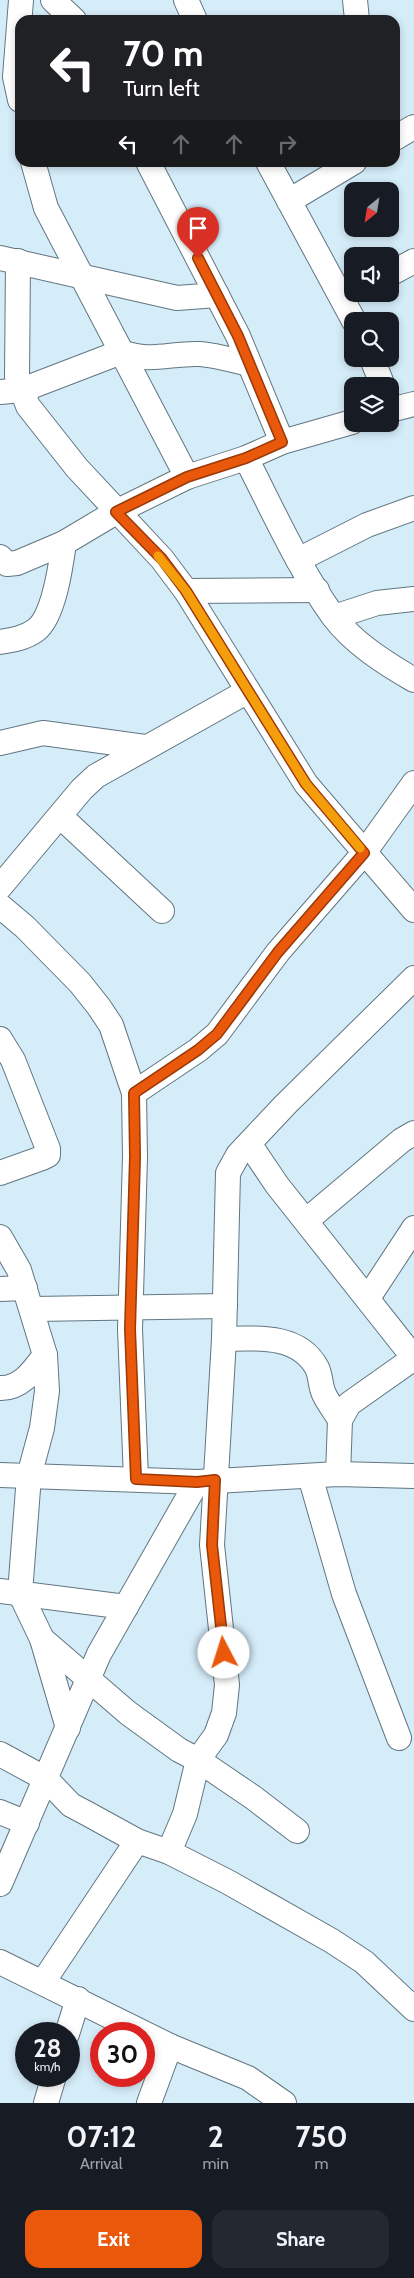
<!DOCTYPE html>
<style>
:root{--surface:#171b24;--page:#242831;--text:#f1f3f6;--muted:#9ea1a6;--accent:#ea580c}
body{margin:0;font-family:Cabin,sans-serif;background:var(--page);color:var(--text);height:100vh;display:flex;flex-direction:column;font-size:19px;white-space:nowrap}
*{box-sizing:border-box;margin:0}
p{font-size:16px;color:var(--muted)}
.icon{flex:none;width:28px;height:28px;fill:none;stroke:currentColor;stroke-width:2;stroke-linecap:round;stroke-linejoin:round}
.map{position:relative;height:2103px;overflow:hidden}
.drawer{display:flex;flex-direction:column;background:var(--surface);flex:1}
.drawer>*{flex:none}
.hud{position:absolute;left:15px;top:15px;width:385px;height:152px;border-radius:15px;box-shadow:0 2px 8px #0003;background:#202124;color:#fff;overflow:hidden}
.needle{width:32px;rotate:210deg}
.fabs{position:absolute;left:344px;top:182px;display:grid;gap:10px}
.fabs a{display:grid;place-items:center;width:55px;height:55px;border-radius:10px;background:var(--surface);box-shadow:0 2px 8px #0003;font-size:25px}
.speed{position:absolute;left:15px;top:2022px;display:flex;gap:10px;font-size:25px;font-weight:700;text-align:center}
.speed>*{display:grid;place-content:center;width:65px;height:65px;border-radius:50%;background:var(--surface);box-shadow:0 2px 8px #0003;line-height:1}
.speed small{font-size:12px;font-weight:400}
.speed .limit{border:8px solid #d22;background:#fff;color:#111}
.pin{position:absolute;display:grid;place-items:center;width:42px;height:42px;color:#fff;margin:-51px -21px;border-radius:50% 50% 50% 0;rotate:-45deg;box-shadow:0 0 5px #0007}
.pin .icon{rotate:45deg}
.me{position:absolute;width:55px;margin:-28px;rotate:355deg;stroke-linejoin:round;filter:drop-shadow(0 0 4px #0008)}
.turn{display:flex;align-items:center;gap:18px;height:105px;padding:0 25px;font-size:22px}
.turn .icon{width:65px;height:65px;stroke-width:2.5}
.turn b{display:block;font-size:35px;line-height:42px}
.lanes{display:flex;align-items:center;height:48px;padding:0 25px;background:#0003;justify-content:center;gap:25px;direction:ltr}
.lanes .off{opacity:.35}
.eta{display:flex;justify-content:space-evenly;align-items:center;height:85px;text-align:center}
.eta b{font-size:30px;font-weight:800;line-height:35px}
.button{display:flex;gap:10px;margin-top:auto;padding:10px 25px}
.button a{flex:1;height:58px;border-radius:15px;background:var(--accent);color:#fff;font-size:20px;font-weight:800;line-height:58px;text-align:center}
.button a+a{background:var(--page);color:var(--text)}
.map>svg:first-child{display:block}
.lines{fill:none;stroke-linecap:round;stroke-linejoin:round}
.minor-casing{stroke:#617681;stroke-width:26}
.minor{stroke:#fff;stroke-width:24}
.route-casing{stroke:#983908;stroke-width:12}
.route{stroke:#ea580c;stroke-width:9}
.slow{stroke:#f59e0b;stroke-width:9}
</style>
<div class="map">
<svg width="414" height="2103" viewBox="0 0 414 2103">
<rect width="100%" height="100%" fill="#d5ecf9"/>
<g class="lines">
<!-- minor casing -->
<g class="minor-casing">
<g id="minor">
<polyline points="53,0 74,20"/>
<polyline points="186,0 195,20"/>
<polyline points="355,0 357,20"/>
<polyline points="20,100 15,77 21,0"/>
<polyline points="395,138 414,127"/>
<polyline points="33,162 46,208 187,477"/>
<polyline points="148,162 238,336 282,442"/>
<polyline points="268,162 354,321"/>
<polyline points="289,201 354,162"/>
<polyline points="0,258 177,298 217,295"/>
<polyline points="18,261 17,377 28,406 77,468 162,559 186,591 306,784 414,910"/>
<polyline points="390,274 414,261"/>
<polyline points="372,359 383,386"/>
<path d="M0,392L22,390L121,352C150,363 170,353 199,354C215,355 232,360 249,364"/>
<polyline points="390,410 414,404"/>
<path d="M246,458C273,511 298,567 333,616C353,643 385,663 414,680"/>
<polyline points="0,557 7,564 17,563 64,543 116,512 187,477 246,458 282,442 352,422"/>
<polyline points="298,560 367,525 414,508"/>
<polyline points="186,591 317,590"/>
<polyline points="334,617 377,603 414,599"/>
<path d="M0,642C13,640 25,638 36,630C54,616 61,565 64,543"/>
<polyline points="0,743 43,733 145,747"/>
<polyline points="60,816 162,911"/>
<polyline points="0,887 82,789 96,776 248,691"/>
<polyline points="0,906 25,927 80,983 99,1007 111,1025 134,1093 135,1157 130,1329 136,1479"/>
<polyline points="0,1039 13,1060 48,1149 48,1155 42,1158 0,1173"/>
<polyline points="134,1093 198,1050 217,1034 278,952 364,853 414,783"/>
<polyline points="250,1145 277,1185 414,1358"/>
<polyline points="307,1220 402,1140 414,1133"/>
<polyline points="0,1237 19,1270 45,1355 47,1391 42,1428 29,1476 20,1593 42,1639 68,1728"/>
<polyline points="0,1289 25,1288"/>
<polyline points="368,1298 414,1228"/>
<polyline points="33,1309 225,1306"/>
<path d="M224,1339C257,1338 299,1334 317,1368C321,1376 320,1386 324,1394C328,1403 335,1411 340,1420"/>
<path d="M0,1388C21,1389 34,1370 45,1355"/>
<polyline points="338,1474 340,1420 349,1404 414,1358"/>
<polyline points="0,1475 197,1482 338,1474 414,1476"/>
<polyline points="310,1476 344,1594 399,1738"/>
<polyline points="0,1591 126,1607"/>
<polyline points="42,1639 128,1713 179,1750 198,1760 254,1798 297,1831"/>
<polyline points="0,1754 46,1779 71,1805 88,1814 137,1841 169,1852 228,1882 332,1941 364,1962 414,2009"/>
<polyline points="0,1812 27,1823"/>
<polyline points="169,1852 185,1814 198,1760 216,1735 224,1713 227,1685 212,1545 224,1339 228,1173 238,1155 285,1105 414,978"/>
<polyline points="0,1884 99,1654 197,1482"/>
<polyline points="0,1962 170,2046 248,2078 284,2103"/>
<polyline points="43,1982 137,1841"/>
<polyline points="67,2034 78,1999"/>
<polyline points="46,2103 54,2076"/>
<polyline points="149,2103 170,2046"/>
</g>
</g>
<!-- minor -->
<use href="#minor" class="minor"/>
</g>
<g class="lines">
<!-- route casing -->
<g class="route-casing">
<polyline id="route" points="198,258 238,336 282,442 246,458 187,477 116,512 162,559 186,591 306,784 364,853 278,952 217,1034 198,1050 134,1093 135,1157 130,1329 136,1479 197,1482 215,1480 212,1545 224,1653"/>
</g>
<!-- route -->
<use href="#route" class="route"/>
<!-- slow -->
<polyline class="slow" points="158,556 186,591 306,784 360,848"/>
</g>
</svg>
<div class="fabs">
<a><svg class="needle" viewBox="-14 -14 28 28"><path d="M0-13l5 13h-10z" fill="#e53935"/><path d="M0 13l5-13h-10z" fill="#9ea1a6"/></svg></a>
<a><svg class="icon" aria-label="sound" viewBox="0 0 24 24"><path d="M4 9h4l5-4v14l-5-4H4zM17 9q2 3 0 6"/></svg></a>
<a><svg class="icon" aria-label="search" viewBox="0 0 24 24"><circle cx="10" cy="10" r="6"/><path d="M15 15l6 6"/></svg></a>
<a><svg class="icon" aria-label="layers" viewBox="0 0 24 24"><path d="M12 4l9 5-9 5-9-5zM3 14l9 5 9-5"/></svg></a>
</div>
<div class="speed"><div>28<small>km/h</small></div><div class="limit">30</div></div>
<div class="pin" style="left:198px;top:258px;background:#d93025"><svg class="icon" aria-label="arrive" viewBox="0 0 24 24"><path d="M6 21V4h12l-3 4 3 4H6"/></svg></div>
<svg class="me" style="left:224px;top:1653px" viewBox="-20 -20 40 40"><circle r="19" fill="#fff"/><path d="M0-13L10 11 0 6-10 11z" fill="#ea580c"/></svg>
<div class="hud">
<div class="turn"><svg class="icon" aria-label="left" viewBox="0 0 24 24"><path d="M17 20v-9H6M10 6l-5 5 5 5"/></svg><div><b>70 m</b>Turn left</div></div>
<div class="lanes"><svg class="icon" aria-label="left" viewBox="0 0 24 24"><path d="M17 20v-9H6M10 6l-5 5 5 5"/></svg><svg class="icon off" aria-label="ahead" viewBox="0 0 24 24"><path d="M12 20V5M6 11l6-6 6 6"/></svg><svg class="icon off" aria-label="ahead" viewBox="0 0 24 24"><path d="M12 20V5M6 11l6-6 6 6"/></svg><svg class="icon off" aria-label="right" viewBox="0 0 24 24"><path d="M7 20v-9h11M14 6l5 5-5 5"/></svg></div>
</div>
</div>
<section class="drawer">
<div class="eta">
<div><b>07:12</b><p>Arrival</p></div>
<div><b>2</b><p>min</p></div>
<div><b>750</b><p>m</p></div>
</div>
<div class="button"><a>Exit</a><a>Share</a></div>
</section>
